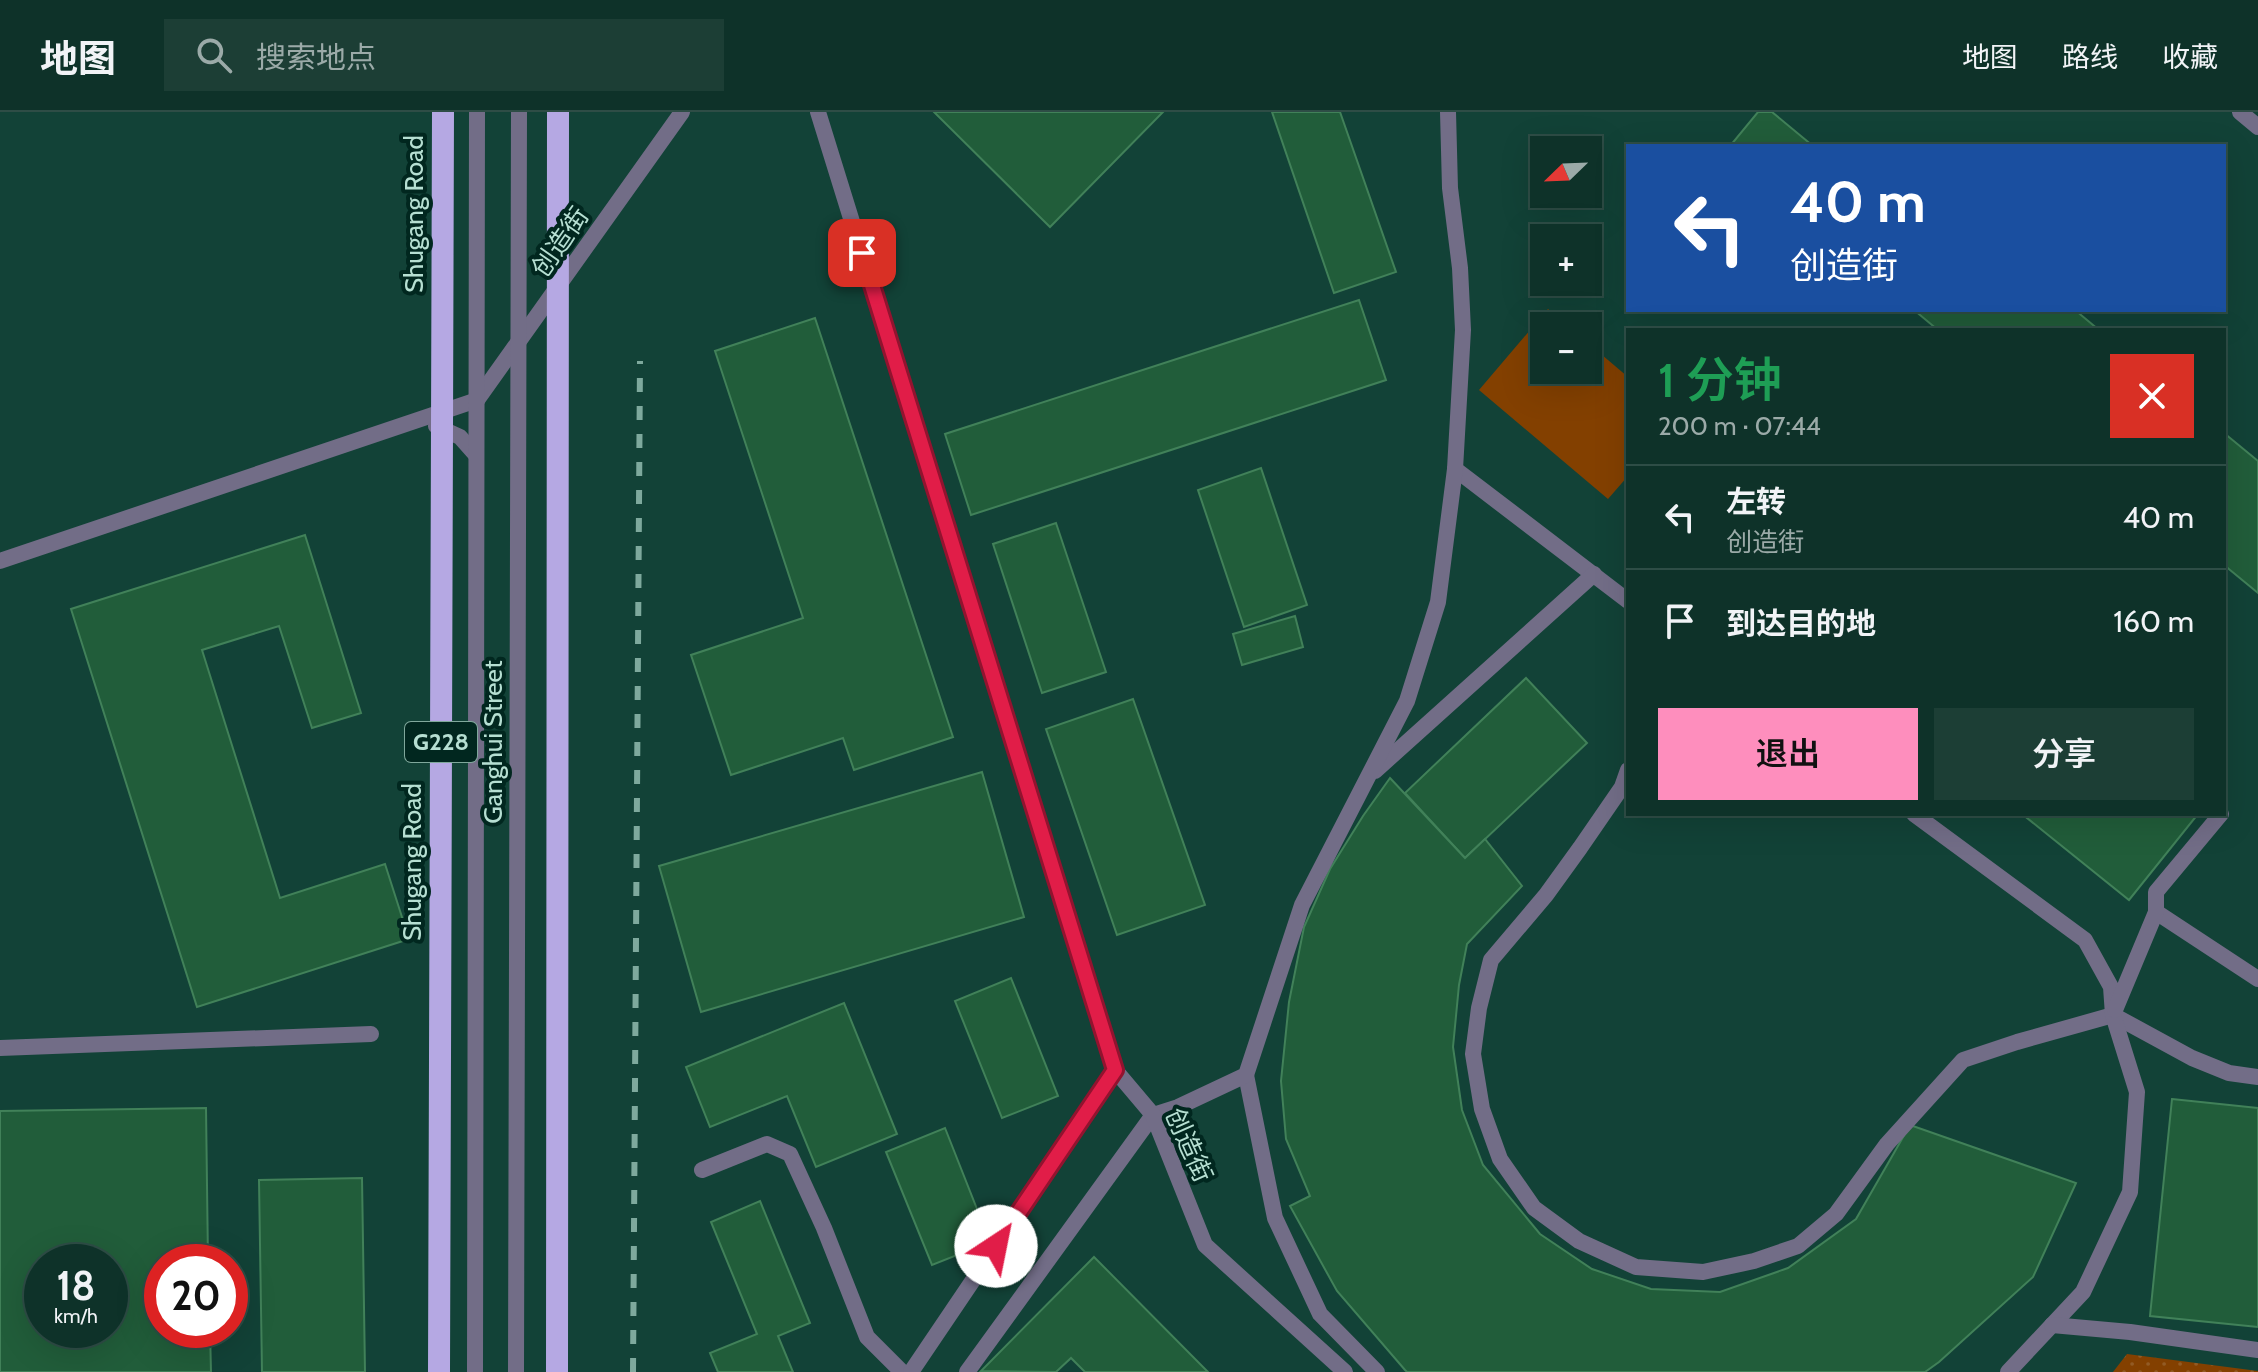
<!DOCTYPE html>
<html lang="zh">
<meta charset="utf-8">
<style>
:root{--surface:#0e3229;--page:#1c3e35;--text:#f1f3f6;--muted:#9baaa8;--line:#2e4d46;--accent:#fe8ebd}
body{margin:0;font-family:Cabin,"Noto Sans SC",sans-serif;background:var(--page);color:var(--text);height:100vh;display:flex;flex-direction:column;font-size:30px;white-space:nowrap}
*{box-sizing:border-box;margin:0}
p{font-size:26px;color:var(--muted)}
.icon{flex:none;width:44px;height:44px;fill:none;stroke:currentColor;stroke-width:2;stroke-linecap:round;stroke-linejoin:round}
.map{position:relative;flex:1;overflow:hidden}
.panel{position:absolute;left:1626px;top:216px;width:600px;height:488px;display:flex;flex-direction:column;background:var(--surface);border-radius:0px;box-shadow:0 8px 32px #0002,0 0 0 2px var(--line)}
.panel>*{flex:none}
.hud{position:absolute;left:1626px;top:32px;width:600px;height:168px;border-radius:0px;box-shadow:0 8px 32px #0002,0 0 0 2px var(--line);background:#1a4fa0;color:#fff;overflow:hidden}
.needle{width:52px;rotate:247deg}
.fabs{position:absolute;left:1530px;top:24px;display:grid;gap:16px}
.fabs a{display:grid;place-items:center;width:72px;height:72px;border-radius:0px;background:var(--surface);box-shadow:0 8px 32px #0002,0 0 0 2px var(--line);font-size:40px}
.speed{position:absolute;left:24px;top:1132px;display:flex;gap:16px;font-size:40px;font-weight:700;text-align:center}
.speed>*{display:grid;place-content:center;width:104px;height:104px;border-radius:50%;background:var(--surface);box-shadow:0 8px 32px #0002,0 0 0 2px var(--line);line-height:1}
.speed small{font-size:20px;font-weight:400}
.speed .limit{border:12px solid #d22;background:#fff;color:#111}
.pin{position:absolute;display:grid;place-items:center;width:68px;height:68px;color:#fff;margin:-34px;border-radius:16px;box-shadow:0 4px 12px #0006}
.me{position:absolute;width:88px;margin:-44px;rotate:34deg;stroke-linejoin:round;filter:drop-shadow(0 0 6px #0008)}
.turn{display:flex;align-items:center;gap:28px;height:168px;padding:0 32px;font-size:36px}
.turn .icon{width:104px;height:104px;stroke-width:2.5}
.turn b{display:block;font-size:56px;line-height:68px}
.round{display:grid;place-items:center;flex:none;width:84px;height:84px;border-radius:0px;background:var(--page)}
.overview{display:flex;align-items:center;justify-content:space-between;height:136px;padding:0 32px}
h1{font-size:48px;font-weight:600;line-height:60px;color:#1e9e55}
.cta{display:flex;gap:16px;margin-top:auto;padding:16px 32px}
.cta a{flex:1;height:92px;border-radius:0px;background:var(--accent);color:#111;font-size:32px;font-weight:600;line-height:92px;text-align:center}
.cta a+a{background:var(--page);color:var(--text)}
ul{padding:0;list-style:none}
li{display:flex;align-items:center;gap:24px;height:104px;padding:0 32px;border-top:2px solid var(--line)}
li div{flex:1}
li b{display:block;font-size:30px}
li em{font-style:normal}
header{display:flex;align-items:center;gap:48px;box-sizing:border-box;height:112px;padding:0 40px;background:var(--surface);border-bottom:2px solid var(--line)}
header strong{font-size:38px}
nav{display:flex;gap:44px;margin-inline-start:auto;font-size:28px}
.search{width:560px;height:72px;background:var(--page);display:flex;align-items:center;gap:20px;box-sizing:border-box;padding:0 28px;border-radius:0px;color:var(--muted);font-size:30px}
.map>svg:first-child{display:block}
.grass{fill:url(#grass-dots)}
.pitch{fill:#834000}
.building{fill:#215d3a;stroke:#418159;stroke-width:2;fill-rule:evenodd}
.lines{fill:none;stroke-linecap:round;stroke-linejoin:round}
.service{stroke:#726d87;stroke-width:16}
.minor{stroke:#726d87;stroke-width:16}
.tertiary{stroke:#726d87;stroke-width:16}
.rail{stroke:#7ea99d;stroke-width:6;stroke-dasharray:14 14;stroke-linecap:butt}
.trunk-bridge{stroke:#b5a8e3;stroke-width:22}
.route-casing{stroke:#92132f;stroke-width:20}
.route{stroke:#e11d48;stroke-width:14}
.labels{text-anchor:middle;stroke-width:8;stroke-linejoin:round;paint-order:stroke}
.shield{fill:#01271f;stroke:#80a89c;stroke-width:2}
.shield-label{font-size:24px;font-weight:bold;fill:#b6dfd2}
.street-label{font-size:26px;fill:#b6dfd2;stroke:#01271f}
</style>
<header>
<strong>地图</strong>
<div class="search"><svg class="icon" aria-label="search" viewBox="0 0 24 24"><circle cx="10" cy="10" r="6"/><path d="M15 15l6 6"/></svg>搜索地点</div>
<nav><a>地图</a><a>路线</a><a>收藏</a></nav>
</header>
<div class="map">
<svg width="2258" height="1260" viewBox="0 0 2258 1260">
<defs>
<pattern id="grass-dots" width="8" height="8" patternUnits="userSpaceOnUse" patternTransform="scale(2)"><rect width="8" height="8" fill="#834000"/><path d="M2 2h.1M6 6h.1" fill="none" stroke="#925b24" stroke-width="1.8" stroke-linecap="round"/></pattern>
</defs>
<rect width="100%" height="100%" fill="#124237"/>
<!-- grass -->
<polygon class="grass" points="2127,1242 2258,1259 2258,1260 2113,1260"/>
<!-- pitch -->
<polygon class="pitch" points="1548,197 1568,214 1544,214 1544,258 1588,258 1588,231 1628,265 1628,364 1608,387 1479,278"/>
<!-- building -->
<g class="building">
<polygon points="934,0 1163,0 1050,115"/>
<polygon points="1272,0 1340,0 1396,160 1334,181"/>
<polygon points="1758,0 1772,0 1813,34 1730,34"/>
<polygon points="1359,188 1386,268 971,403 945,322"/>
<polygon points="1914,198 2075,198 2099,218 1938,218"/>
<polygon points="815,206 953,625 854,658 843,626 731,663 691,543 803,506 715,239"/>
<polygon points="2224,321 2258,349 2258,481 2224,453"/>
<polygon points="1261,356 1307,493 1244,515 1198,378"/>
<polygon points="1056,411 1106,560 1042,581 993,432"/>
<polygon points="305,423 361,601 312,616 279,514 202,538 280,786 385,752 409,827 197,895 71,497"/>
<polygon points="1295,504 1303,535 1242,553 1233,522"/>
<polygon points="1526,566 1587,631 1465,746 1405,681"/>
<polygon points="1133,587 1205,793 1117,823 1046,617"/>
<polygon points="982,660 1024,805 701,900 659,754"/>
<polygon points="1390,666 1465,746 1485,727 1522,774 1467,832 1459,873 1453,935 1462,998 1483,1053 1540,1122 1592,1157 1651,1177 1720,1180 1788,1156 1856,1107 1910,1013 2076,1071 2033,1165 1939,1250 1925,1260 1407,1260 1405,1258 1337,1179 1290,1094 1310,1084 1286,1027 1281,969 1289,890 1304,815 1330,757 1363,704"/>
<polygon points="2022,702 2198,702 2129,788"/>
<polygon points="1011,866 1058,984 1002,1006 955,889"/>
<polygon points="844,891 897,1022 816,1055 787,984 710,1015 686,955"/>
<polygon points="2172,987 2258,996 2258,1215 2150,1204"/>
<path d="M206,996L208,1150H162V1218H210L211,1260H0V999ZM42,1150H110V1218H42Z"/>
<polygon points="945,1016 990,1130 932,1153 886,1040"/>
<polygon points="362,1066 365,1260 262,1260 259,1068"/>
<polygon points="760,1089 810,1211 778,1224 793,1260 718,1260 710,1241 757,1222 711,1110"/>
<polygon points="1094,1145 1208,1260 1085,1260 1071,1246 1056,1260 981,1259"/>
</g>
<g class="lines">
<!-- service -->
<g class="service">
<polyline points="2240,0 2258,15"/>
<polyline points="436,314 460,325 476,343"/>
<polyline points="1455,357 1628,489"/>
<polyline points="0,449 477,288"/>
<polyline points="1628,658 1622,675 1580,736 1546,783 1491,848 1479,896 1473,942 1482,997 1500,1047 1534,1096 1579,1129 1636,1155 1703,1160 1754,1149 1798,1134 1836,1102 1887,1032 1963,948 2017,930 2113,903 2192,946 2229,961 2258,965"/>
<polyline points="1375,659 1594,462"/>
<polyline points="1914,702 2085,828 2111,875 2113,903 2137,980 2130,1080 2083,1180 2008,1260"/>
<polyline points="2156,800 2258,867"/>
<polyline points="2115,898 2156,800 2156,780 2221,702"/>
<polyline points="0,936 371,922"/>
<polyline points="1246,963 1275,1106 1320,1202 1377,1260"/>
<polyline points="702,1058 767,1032 790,1042 824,1116 867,1225 902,1260"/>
<polyline points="2052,1213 2130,1220 2258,1238"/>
<polyline points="911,1260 1115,958"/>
<polyline points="967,1260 1153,1003 1178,995 1246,963 1302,793 1407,589 1438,490 1455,357 1463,218 1460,156 1450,76 1448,0"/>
</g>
<!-- minor -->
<polyline class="minor" points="477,288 682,0"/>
<!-- tertiary -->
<g class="tertiary">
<polyline points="818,0 1115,958 1153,1003 1205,1133 1345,1260"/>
<polyline points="475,1260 477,0"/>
<polyline points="516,1260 519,0"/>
</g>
<!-- rail -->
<polyline class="rail" points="633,1260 640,249"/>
<!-- trunk-bridge -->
<g class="trunk-bridge">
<polyline points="439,1260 443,0"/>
<polyline points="557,1260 558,0"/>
</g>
</g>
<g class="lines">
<!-- route casing -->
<g class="route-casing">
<polyline id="route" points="862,141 1115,958 996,1134"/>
</g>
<!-- route -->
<use href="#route" class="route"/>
</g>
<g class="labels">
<!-- shield labels -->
<rect class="shield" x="405" y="610" width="72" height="40" rx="6"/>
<g class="shield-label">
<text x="441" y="638">G228</text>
</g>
<!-- street labels -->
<g class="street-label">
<text transform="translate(414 102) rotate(-90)" y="9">Shugang Road</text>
<text transform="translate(560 130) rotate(-55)" y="9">创造街</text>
<text transform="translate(493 630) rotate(-90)" y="9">Ganghui Street</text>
<text transform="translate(412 750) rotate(-90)" y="9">Shugang Road</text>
<text transform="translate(1189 1033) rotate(66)" y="9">创造街</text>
</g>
</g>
</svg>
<div class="fabs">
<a><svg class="needle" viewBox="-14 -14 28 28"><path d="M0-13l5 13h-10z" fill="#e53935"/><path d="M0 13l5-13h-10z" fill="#9baaa8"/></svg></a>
<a>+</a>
<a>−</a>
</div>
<div class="speed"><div>18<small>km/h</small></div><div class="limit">20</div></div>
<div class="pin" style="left:862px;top:141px;background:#d93025"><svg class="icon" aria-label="arrive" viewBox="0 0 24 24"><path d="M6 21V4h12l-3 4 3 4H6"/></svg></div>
<svg class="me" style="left:996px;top:1134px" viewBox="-20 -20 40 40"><circle r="19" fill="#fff"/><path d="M0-13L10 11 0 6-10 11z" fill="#e11d48"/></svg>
<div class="hud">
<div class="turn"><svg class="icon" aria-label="left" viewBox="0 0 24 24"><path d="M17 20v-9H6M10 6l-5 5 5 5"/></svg><div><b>40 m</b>创造街</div></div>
</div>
<section class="panel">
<div class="overview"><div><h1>1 分钟</h1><p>200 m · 07:44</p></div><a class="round" style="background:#d93025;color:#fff"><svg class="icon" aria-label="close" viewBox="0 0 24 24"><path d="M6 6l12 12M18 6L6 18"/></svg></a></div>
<ul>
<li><svg class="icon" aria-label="left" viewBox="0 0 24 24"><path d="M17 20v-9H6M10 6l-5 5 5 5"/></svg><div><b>左转</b><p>创造街</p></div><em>40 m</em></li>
<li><svg class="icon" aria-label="arrive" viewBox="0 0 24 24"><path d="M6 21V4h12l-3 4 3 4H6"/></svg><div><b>到达目的地</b></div><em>160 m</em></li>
</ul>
<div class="cta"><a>退出</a><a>分享</a></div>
</section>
</div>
